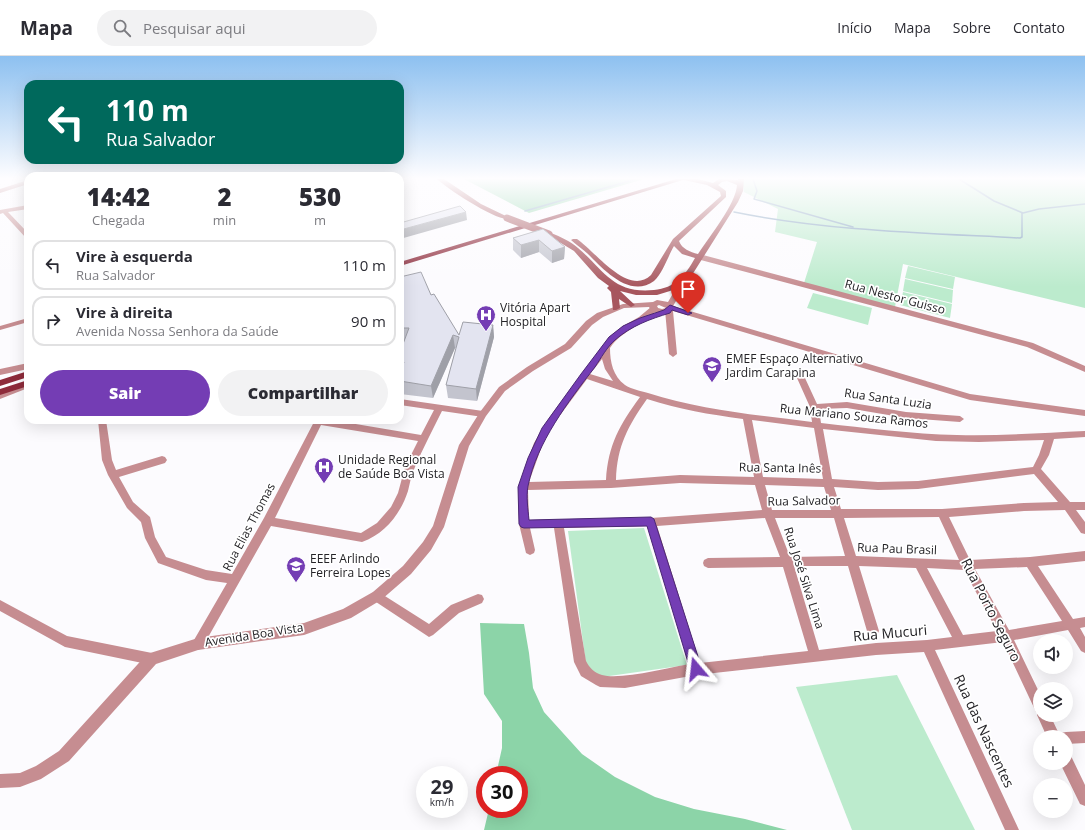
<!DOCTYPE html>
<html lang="pt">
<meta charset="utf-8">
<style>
:root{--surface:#fff;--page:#f2f2f3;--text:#2b2b33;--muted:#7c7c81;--line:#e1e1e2;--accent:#743db4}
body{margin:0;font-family:"Open Sans",sans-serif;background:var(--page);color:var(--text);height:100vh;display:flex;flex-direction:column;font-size:15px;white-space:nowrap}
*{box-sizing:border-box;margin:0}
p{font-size:13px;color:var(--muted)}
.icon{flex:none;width:22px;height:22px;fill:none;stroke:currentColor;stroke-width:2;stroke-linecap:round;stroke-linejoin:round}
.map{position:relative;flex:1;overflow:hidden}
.drawer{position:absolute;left:24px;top:116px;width:380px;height:252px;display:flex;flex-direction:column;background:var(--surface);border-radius:12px;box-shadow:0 4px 16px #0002}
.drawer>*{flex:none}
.top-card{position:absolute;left:24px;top:24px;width:380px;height:84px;border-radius:12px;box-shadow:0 4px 16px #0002;background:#00695c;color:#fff;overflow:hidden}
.tools{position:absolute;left:1033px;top:578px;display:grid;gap:8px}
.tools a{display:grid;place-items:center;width:40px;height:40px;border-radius:50%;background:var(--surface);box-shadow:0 4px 16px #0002;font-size:20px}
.speed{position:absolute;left:416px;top:710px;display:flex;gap:8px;font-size:20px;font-weight:700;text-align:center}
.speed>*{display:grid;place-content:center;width:52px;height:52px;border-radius:50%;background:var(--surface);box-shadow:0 4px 16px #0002;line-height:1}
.speed small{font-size:10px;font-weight:400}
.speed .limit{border:6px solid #d22;background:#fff;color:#111}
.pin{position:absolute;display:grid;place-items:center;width:34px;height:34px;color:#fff;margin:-41px -17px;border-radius:50% 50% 50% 0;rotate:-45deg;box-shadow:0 0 4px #0007}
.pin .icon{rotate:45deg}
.me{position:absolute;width:44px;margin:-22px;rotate:343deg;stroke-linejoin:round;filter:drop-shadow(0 0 3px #0008)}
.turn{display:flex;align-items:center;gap:14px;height:84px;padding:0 16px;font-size:18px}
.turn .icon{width:52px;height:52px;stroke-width:2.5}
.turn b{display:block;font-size:28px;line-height:34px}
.eta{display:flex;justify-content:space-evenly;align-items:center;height:68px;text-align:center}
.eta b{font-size:24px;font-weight:800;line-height:28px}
.cta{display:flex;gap:8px;margin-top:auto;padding:8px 16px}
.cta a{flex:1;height:46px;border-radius:24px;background:var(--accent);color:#fff;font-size:16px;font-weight:800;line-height:46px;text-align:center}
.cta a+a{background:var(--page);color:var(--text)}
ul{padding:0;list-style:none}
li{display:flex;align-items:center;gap:12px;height:50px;margin:0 8px 6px;padding:0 8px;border:2px solid var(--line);border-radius:12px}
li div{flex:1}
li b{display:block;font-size:15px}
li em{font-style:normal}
header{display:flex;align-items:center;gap:24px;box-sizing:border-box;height:56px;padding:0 20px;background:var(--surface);border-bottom:1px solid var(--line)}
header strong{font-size:19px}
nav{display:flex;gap:22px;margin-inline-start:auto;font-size:14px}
.search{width:280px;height:36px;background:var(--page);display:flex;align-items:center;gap:10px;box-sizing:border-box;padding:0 14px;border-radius:22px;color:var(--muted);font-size:15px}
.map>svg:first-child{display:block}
.green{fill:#bcebcd}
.forest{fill:#8cd4a8}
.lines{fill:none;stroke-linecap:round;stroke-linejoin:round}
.stream{stroke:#7e9dbc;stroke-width:1.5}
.minor{fill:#c68d91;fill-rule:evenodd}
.tertiary{fill:#c68d91;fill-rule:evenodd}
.secondary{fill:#a7565e;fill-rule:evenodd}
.primary{fill:#8e2b3b;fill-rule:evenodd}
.secondary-bridge{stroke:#a7565e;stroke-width:7}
.wall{fill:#c3c4ce}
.shaded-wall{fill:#9fa0a8}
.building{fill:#e3e4f0;stroke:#9fa0a8}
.route{fill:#743db4;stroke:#4b2875}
.labels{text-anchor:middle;stroke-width:3.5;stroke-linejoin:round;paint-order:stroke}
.street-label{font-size:12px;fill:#242327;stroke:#fff}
.poi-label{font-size:12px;fill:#242327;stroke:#fff;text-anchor:start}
.near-street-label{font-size:14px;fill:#242327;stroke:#fff}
</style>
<header>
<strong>Mapa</strong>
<div class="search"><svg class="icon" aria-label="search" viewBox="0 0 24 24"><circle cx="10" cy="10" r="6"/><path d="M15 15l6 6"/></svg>Pesquisar aqui</div>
<nav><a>Início</a><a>Mapa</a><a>Sobre</a><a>Contato</a></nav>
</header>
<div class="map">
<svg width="1085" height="774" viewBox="0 0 1085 774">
<rect width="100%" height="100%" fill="#fcfbfe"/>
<!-- green -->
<g class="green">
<polygon points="742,123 1085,123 1085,252 903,208 895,251 804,227 817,186 775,176 778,153 744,136"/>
<polygon points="908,210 955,221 953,233 905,222"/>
<polygon points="905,223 953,234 952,247 903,235"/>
<polygon points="903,236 952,248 950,262 900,249"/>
<polygon points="813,237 872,252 868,269 807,252"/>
<polygon points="644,472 687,609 588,623 568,475"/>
<polygon points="897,619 975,774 852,774 796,631"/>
</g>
<!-- forest -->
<g class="forest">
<polygon points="464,123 644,123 529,157"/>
<polygon points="480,567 524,568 529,597 533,632 544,656 582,698 615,721 655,741 694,753 745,763 787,774 484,774 489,753 519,753 519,719 496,719 502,692 502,665 484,638"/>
</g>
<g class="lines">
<!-- stream -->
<g class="stream">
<polyline points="753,123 757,135 754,143 853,171"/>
<polyline points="959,123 994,145 1023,157 1039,153 1085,148"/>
<polyline points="525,155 636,123"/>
<path d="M734,156C828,175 925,177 1020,182L1022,181V157"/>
</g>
<!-- minor -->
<g class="minor">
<polygon points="28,149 28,153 8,156 28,177 28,183 26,182 3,157 0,158 0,154"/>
<polygon points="667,250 673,250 970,338 1085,354 1085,360 970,344 673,255 677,298 673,301 669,298 665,254"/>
<path d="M651,251H657L658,253C644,269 622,274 610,292C610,306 613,320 625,329C631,333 641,335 648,337C701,354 757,359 812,366L810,351L797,322L801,319L805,322L817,348L847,346L906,356L960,360L964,363L960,366L906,362L847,352L819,353L821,367C866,372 912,378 957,379C1000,380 1043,377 1085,375V381L1054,383L1049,399L1041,413L1070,446H1085V454H1076L1085,466V478L1081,477L1065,454L1024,455L949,461L970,504L1030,501L1085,495V505L1038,510L1073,563L1085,561V571L1080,572L1085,581V597L1081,595L1068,574L1014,584L1040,638V659H1050L1060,680L1061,677L1066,676L1085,675V687L1066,688V681H1047L1037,659V657L1036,656L1003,586L935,594L1019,774H1005L924,596L876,599L696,619L625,632L600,631L596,629L581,620L574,606L554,472H530L535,494L534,497L530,499L526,497L519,468L518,431L534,387L549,362L609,281L623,270L639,261ZM602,303L605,313L613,325L590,318ZM587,323L640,341C620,368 608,389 606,424L529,426L543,387L555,366ZM647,343C681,354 708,358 743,363L754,421L680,419L616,424C617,390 628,370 647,343ZM752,364L814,372L823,423L763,421ZM823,373L936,385L979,386L1044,384L1039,399L1033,411L918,425L878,426L832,423ZM1034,418L1058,446L1024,447L942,453H841L834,431L878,434L918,433ZM680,427L755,429L762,454L651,462L529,464L528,434L611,432ZM765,429L824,431L831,454H772ZM939,461L959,504L856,500L844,462ZM765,462L780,501L708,502L704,504L703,507L704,510L708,512L783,511L808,595L700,607L657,470ZM775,462H834L845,500L790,501ZM647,470L689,608C668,612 621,624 602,619C594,617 589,611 586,605L564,472ZM794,510H848L867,575L869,579L873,581L877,579L879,575L859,510L916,512L952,581L927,584L876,587L819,594ZM1027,511L1062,565L1009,574L975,513ZM927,512L964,514L997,575L963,579Z"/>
<polygon points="28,262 28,266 0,274 0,270"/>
<path d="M400,343L483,355L487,358L483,361L442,355C433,373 423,392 415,411C411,419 410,427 408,435C401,457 385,478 362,486L271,470L202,592L198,594L194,592L192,588L194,584L227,527L206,524L158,507L145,482L141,466L127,452L108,419L102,404L98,364H106L112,404L116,414L162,400L165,401L167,404L165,407L119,421L133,446L150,461L155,481L166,501L206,514L232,518L264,462L315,364H332L421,379L434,354L400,349ZM321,369L418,385L405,411L398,437L391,451L377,467L361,477L275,462Z"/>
<polygon points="377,535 429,568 451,549 478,538 482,539 484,543 482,547 459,557 433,579 429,581 373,544 371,540 373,536"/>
<polygon points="0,544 67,580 152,597 156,599 158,603 156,607 152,609 65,591 0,555"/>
<polygon points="1066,698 1071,700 1085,729 1085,750 1080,748 1060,707 1066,707"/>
</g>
<!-- tertiary -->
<g class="tertiary">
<polygon points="697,199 703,199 1033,287 1085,310 1085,316 1027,291 697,203"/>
<path d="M682,222H685L689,224L673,250V255L662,258L652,256L649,251L624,252L603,261L592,269L571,292L533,315L505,335L486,360L469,390L444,471L431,494L411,518L381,544L351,562L304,579L198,594L156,608L69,705L41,723L20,731L0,732V718L20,717L36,710L59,695L147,598L198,582L304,567L343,553L373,536L403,510L423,486L433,470L459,389L480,356L499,331L527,311L565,288L586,265L597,257L623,248L653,246L657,244L668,246ZM659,249L666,252L662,253L658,252L657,250Z"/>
<polygon points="28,307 28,313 0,319 0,313"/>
<polygon points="28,325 28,332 0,343 0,336"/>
</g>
<!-- secondary -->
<g class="secondary">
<path d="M437,123H444L481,148L510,162C502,169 446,132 437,123Z"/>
<path d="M679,123H698L713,127L719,123L738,124V123H744L743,135L738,146L687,227L670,235L657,239H636L620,235L635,249L631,251L619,243L620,252L616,254H613L611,236L607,232L609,230L598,222L574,195L546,178L551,177C561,181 570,185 578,192C605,215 613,238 654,234C675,232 685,220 695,202L682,198L674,190C668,200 663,217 654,225C630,243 603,213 588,198C583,193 576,189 571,184L573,183H577C595,195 628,241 651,219L673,183L721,140L720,136L707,129ZM727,125L737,129C736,148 709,181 698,198C690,196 682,193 679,185L726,141V135L718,129L722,126Z"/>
<polygon points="28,124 28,128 0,137 0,133"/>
</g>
<!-- primary -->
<g class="primary">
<polygon points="676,123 686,123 400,210 400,206"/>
<polygon points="28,315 28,321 0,330 0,324"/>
<polygon points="28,324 28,330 0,339 0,333"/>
</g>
<!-- secondary-bridge -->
<polyline class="secondary-bridge" points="507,162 549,178"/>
</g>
<!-- wall -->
<g class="wall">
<polygon points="543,173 565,191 564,203 552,207 539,196 521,202 513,194 513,182"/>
<polygon points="400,221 431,239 459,279 493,269 494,281 477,345 448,342 446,329 456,292 455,292 433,342 400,338 400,316 402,311 400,302 400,296 404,284 400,285"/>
</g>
<!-- shaded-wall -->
<g class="shaded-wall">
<polygon points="466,156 467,164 400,183 400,174"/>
<polygon points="539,184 539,196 521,202 521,189"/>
<polygon points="565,191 564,203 552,207 552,195"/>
<polygon points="493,269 494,281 477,345 476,333"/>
<polygon points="453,279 455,292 433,342 431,330"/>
</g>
<!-- building -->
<g class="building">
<polygon points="460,150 466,156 400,174 400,167"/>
<polygon points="543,173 565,191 552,195 539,184 521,189 513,182"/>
<polygon points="421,216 431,239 434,238 459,279 463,266 493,269 476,333 446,329 459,281 453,279 431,330 400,325 400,316 404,306 401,304 403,299 400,298 400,296 409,272 400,272 400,221"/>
</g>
<!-- sky -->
<linearGradient id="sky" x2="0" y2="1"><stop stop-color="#8dc0f0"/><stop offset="0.53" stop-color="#fefdff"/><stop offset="1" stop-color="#fefdff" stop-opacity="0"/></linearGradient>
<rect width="1085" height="231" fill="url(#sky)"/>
<!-- route -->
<path class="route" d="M670,249L692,257L688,259L672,254L670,257C650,263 631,270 615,284C607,291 601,302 595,311C568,346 537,386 528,430C526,441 528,453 529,464L651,461L654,463L702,613L700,617L696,619L692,617L690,613L647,470L524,472L521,471L519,468L518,431L528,402L542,372L581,318L609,281L623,270L640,262L664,254Z"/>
<!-- icons -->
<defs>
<g id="hospital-pin" transform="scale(1)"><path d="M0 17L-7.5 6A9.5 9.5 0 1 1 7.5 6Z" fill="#743db4" stroke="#fff"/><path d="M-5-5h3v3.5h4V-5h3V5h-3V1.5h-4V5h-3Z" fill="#fff"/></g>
<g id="school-pin" transform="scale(1)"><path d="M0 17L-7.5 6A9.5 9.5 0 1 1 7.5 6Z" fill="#743db4" stroke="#fff"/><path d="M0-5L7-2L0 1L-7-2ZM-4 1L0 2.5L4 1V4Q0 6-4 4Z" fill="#fff"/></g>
</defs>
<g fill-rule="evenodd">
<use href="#hospital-pin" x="486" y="259"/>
<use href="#school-pin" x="712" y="310"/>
<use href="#hospital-pin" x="324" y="411"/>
<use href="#school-pin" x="296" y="510"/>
</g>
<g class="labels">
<!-- street labels -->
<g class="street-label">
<text transform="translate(895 241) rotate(15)" y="4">Rua Nestor Guisso</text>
<text transform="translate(888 343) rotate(8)" y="4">Rua Santa Luzia</text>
<text transform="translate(854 360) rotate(6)" y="4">Rua Mariano Souza Ramos</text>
<text transform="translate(780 412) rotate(1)" y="4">Rua Santa Inês</text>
<text transform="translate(804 445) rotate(-1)" y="4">Rua Salvador</text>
<text transform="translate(249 471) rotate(-62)" y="4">Rua Elias Thomas</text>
<text transform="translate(897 493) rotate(2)" y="4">Rua Pau Brasil</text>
<text transform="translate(804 522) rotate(72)" y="4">Rua José Silva Lima</text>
<text transform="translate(254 579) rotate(-9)" y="4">Avenida Boa Vista</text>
</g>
<!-- poi labels -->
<g class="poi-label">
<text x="500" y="256">Vitória Apart<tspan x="500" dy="14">Hospital</tspan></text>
<text x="726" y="307">EMEF Espaço Alternativo<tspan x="726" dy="14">Jardim Carapina</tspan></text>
<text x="338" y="408">Unidade Regional<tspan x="338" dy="14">de Saúde Boa Vista</tspan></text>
<text x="310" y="507">EEEF Arlindo<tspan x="310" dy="14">Ferreira Lopes</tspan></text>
</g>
<!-- near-street labels -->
<g class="near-street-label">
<text transform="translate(991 554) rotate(63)" y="5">Rua Porto Seguro</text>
<text transform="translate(890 577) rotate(-5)" y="5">Rua Mucuri</text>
<text transform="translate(984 675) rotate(65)" y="5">Rua das Nascentes</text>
</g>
</g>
</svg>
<div class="tools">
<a><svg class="icon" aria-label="sound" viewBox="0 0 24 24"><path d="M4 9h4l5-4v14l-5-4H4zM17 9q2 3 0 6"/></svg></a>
<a><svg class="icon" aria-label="layers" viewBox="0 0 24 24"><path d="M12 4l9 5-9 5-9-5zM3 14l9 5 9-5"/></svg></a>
<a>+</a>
<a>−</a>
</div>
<div class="speed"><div>29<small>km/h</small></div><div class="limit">30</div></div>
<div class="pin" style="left:688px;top:257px;background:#d93025"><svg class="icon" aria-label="arrive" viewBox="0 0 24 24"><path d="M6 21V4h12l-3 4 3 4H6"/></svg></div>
<svg class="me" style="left:696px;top:613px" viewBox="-20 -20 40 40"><path d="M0-17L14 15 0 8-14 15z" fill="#743db4" stroke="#fff" stroke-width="4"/></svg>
<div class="top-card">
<div class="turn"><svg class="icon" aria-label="left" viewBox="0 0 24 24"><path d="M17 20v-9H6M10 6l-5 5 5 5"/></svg><div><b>110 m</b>Rua Salvador</div></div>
</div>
<section class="drawer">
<div class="eta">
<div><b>14:42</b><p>Chegada</p></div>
<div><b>2</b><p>min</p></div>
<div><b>530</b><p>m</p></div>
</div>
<ul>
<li><svg class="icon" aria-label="left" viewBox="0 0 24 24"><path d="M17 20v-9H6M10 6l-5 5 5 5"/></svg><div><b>Vire à esquerda</b><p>Rua Salvador</p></div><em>110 m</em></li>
<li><svg class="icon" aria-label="right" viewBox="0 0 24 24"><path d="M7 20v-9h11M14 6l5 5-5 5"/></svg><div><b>Vire à direita</b><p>Avenida Nossa Senhora da Saúde</p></div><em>90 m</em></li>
</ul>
<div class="cta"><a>Sair</a><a>Compartilhar</a></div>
</section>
</div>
